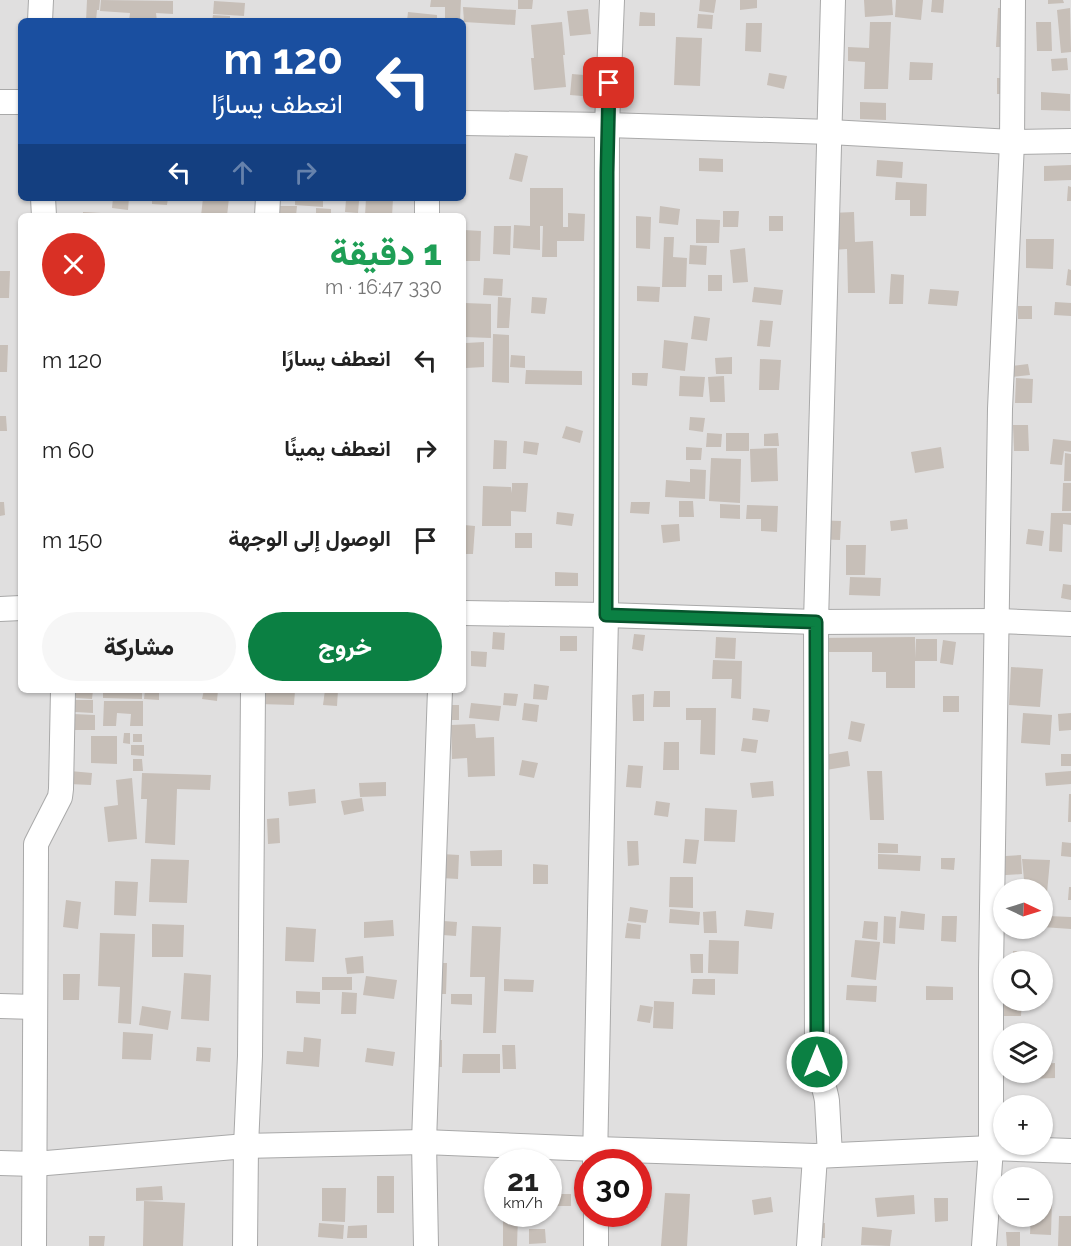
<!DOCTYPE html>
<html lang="ar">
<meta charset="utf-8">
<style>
:root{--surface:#fff;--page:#f6f6f6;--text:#222;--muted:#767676;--accent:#0b8043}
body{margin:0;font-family:Raleway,Vazirmatn,sans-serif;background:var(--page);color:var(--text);direction:rtl;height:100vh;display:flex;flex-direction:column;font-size:22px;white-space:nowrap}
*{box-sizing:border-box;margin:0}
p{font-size:20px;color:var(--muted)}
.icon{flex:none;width:33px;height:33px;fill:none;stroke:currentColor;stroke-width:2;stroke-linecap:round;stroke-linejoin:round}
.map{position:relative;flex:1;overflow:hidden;direction:ltr}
.sheet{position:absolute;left:18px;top:213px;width:448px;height:480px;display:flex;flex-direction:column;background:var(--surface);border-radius:9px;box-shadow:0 2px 4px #0004;direction:rtl}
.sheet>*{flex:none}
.top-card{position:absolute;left:18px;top:18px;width:448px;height:183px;border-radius:9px;box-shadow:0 2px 4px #0004;direction:rtl;background:#1a4fa0;color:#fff;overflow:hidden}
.needle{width:39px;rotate:94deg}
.controls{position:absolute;left:993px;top:879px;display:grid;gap:12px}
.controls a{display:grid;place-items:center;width:60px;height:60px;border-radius:50%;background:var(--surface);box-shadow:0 2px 4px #0004;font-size:30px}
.speed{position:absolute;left:484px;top:1149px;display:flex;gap:12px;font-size:30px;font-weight:700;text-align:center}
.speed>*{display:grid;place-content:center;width:78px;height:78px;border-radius:50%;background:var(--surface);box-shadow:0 2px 4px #0004;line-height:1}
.speed small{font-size:15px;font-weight:400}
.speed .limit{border:9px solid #d22;background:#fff;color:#111}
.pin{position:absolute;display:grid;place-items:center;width:51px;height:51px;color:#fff;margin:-26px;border-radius:12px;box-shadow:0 3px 9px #0006}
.me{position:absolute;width:66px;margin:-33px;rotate:0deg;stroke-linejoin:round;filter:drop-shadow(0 0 4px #0008)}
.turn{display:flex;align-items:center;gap:21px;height:126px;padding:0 24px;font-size:27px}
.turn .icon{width:78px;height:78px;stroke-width:2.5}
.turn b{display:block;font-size:42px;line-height:51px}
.lanes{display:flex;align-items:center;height:57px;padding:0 24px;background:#0003;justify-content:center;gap:30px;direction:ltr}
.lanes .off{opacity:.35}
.round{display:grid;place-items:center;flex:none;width:63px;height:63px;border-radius:32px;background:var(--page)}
.headline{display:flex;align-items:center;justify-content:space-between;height:102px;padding:0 24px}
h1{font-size:36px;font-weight:800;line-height:45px;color:#1e9e55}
.cta{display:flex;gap:12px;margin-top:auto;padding:12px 24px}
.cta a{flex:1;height:69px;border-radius:36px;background:var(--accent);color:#fff;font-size:24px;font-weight:800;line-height:69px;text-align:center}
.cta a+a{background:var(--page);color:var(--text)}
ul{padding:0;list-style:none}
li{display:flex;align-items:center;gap:18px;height:90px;padding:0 24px}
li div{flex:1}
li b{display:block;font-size:22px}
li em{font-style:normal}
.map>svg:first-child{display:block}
.residential{fill:#e0dfdf;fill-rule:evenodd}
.building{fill:#c7bfb8}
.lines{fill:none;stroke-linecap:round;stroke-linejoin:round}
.minor-casing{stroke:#a9a9a9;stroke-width:26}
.minor{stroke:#fff;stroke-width:24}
.route-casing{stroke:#07532c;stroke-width:15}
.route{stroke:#0b8043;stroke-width:10}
</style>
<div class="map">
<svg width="1071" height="1246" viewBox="0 0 1071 1246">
<rect width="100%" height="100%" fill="#f2efe9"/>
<!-- residential -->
<path class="residential" d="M0,0H1071V1246H0ZM21,21H464V198H21ZM21,216H464V690H21ZM1004,890H1042V928H1004ZM1004,962H1042V1000H1004ZM1004,1034H1042V1072H1004ZM1004,1106H1042V1144H1004ZM498,1162H549V1214H498ZM588,1162H639V1214H588ZM1004,1178H1042V1216H1004Z"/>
<!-- building -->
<g class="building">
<polygon points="87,0 100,0 99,10 97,10 96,21 86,21"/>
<polygon points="101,0 173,1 173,14 156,13 157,21 129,21 130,13 100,11"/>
<polygon points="431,0 461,0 460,21 445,20 445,7 430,7"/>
<polygon points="518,0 533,0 532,9 518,9"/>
<polygon points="700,0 716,0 714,13 699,11"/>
<polygon points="740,0 757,0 757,8 740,10"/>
<polygon points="864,0 892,0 893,15 865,17"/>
<polygon points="896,0 923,0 921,20 895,17"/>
<polygon points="932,0 944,0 943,13 931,12"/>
<polygon points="1048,0 1063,0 1064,3 1048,4"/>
<polygon points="214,1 245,3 244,16 213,14"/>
<polygon points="463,7 516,10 515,25 464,22"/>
<polygon points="998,8 1014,8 1013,47 996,47"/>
<polygon points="1070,8 1071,52 1061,53 1057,10"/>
<polygon points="588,9 591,34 570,36 567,11"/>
<polygon points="408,12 437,15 437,21 407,21"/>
<polygon points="640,12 655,13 655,26 639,26"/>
<polygon points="698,14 713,15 712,29 697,28"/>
<polygon points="213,15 230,16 230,21 212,21"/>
<rect x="289" y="18" width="14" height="3"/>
<polygon points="562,22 565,55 563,55 566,87 534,90 531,58 534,58 531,25"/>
<polygon points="870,22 891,22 888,89 864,89 865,62 848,61 848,47 869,48"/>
<polygon points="1036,22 1051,22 1052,51 1037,51"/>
<polygon points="746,23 762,23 761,52 745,51"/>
<polygon points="676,37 702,38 700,86 674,85"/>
<polygon points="1067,58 1068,70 1052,71 1051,59"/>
<polygon points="910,62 933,63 932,80 909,80"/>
<polygon points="769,73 787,76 784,89 767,85"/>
<polygon points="572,74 596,76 594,97 570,95"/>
<rect x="997" y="78" width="16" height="16"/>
<polygon points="1041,92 1070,94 1070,111 1041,110"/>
<polygon points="860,102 886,103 886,120 860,119"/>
<polygon points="515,153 528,156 522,182 509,179"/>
<polygon points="699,158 723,159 723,172 699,171"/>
<polygon points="877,160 903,162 902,178 876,176"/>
<polygon points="1071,165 1071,180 1044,181 1044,166"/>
<polygon points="896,182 927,184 926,216 910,216 910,200 895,200"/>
<polygon points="1068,186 1071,187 1071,201 1067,201"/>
<polygon points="530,188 563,188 563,227 568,227 568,213 585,214 584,241 557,241 557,257 542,257 543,226 540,226 540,250 513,248 514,225 530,226"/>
<polygon points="113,198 129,198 128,210 112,208"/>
<polygon points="152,198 168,198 167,205 152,204"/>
<polygon points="203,198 229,198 227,216 201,216"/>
<polygon points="295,198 323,198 323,207 295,205"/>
<polygon points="366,198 393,199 392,216 365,216"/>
<polygon points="346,200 359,201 358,213 345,212"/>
<polygon points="277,206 297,206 296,216 262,216"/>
<polygon points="660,206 680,209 678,225 659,223"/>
<polygon points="316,208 331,209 331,216 316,216"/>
<polygon points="723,211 739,211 738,227 723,227"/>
<polygon points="83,212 119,214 119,216 83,216"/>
<polygon points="854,212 855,242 873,241 875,293 848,293 847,249 832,250 831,213"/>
<polygon points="636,216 651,217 650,249 636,248"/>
<rect x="769" y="216" width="14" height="15"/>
<polygon points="696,219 720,220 719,243 696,243"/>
<polygon points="494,226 511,226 510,255 493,254"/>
<polygon points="464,230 481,231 480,261 464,261"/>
<polygon points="664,237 674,237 673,257 687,258 686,287 662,287"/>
<polygon points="1026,239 1054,239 1053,269 1026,268"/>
<polygon points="690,245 707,246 706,265 689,264"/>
<polygon points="745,248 748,282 733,283 730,250"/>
<polygon points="1068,269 1071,270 1071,286 1066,285"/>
<polygon points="0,271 10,271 9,298 0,298"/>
<polygon points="891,274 904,275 903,304 889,304"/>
<rect x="708" y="275" width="14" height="16"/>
<polygon points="484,278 503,279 502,296 483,295"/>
<polygon points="637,286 660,287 659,302 637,301"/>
<polygon points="754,287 783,290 781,305 752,302"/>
<polygon points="930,289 959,291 957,306 928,304"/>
<polygon points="498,297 511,298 509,328 497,328"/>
<polygon points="532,297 547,298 545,314 531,313"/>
<polygon points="1055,302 1071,303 1071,316 1054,315"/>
<polygon points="465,303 491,304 491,338 464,337"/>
<rect x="1018" y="306" width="14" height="13"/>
<polygon points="694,316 710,318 707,341 691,339"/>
<polygon points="760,320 773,321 770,347 757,346"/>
<polygon points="493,334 509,335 509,383 492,382"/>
<polygon points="664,340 688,343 685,371 662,368"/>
<polygon points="484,342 484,367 466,368 466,343"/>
<polygon points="0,345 8,345 7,372 0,372"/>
<polygon points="511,355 525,356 525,368 510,367"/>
<polygon points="732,357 732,374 716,374 715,358"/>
<polygon points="760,359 781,360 779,390 759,390"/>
<polygon points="1028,364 1030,375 1012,377 1011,366"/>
<polygon points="526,370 582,371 582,385 525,384"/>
<polygon points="632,373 648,373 647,386 632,385"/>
<polygon points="680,376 705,377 703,397 679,396"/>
<polygon points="724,376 725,402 710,402 708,377"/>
<polygon points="1016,378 1033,379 1032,403 1015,403"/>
<polygon points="0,416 6,416 7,431 0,431"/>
<polygon points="690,417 705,418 703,432 689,430"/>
<polygon points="1013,425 1028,425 1029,451 1014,451"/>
<polygon points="566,426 583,431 580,443 562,438"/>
<polygon points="707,433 722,434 721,447 706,447"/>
<rect x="726" y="433" width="23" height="18"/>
<polygon points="778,433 779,446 764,446 764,434"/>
<polygon points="1053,439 1071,441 1071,452 1064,451 1062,465 1050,464"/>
<polygon points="494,440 507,441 506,469 493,469"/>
<polygon points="524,441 539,443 537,455 523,453"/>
<polygon points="686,447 702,448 701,460 686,460"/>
<polygon points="941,447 944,468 915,473 911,452"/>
<polygon points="777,448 778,481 751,482 750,449"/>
<polygon points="1065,453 1071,454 1071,481 1064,481"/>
<polygon points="711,458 741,459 740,503 709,501"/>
<polygon points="690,469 706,470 705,499 665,497 666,480 690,482"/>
<polygon points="512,483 528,483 526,512 511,511 511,526 482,526 483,486 511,487 512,493"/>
<polygon points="1063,483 1071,483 1071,511 1062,511"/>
<polygon points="679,501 693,501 694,517 679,517"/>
<polygon points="0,502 4,502 5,515 0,516"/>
<polygon points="631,502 650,502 649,514 630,513"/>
<polygon points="720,504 740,505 740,519 720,518"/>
<polygon points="747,505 778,506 777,532 761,531 761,519 746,519"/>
<polygon points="557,512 574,514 572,526 556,524"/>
<polygon points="1051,513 1071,513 1071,525 1063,524 1062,552 1049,551"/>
<polygon points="907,519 908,529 891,531 890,521"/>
<polygon points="812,520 841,521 840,540 811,539"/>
<polygon points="679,524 680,541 663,543 661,525"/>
<polygon points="464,525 475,526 473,554 464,554"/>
<polygon points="1028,529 1044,531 1042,546 1026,544"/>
<rect x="515" y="533" width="17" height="15"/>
<polygon points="846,545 866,545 865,575 846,575"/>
<polygon points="555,572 578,573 578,586 555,586"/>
<polygon points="850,577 881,578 880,596 849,595"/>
<polygon points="1063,584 1071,585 1071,600 1061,598"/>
<polygon points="493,632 505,633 504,650 492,649"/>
<polygon points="634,634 645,635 643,651 632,649"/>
<rect x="560" y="636" width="17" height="15"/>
<polygon points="716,637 736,638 735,659 715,658"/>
<polygon points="915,637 915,658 916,639 937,639 937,661 915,661 915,688 886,688 886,672 872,672 872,652 817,652 817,638"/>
<polygon points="943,640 956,642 953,665 940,663"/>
<polygon points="471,651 487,652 486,667 471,666"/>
<polygon points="713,660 742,661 741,699 731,698 732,679 712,679"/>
<polygon points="1011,667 1043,669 1040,707 1009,705"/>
<polygon points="534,684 549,686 547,700 533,699"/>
<polygon points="76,690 93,690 92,699 76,698"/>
<polygon points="103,690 142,690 142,699 103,698"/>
<polygon points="145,690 159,690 159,700 144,699"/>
<polygon points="204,690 218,690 217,701 202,699"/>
<polygon points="260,690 295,690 294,705 259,704"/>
<polygon points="325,690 338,690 337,706 323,705"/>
<polygon points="654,691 670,691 670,707 653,707"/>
<polygon points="504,693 518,694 516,706 503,705"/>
<polygon points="644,694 644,721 633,721 632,695"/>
<rect x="943" y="696" width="16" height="16"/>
<polygon points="75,700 93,700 93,713 75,712"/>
<polygon points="104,701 143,701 143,726 130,726 131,714 117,713 116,726 103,726"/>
<polygon points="471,703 501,706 499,721 469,718"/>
<polygon points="524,703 539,705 537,722 522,720"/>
<rect x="446" y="705" width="13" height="15"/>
<polygon points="686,708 716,708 715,755 700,754 701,720 686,720"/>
<polygon points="753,708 770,710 768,722 752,720"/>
<polygon points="1023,713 1052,715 1050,745 1021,743"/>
<polygon points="1071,713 1071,730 1059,731 1058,714"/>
<polygon points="74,714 95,715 95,730 74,730"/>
<polygon points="851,721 865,724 861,742 848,739"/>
<polygon points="475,724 476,738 494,737 495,776 468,777 467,758 452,759 451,725"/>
<polygon points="124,733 130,733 130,744 123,743"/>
<rect x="133" y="734" width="9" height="8"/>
<polygon points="91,736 117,736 117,764 91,763"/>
<polygon points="743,738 758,740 756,753 741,751"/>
<polygon points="664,742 679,742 679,770 663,770"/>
<polygon points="131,745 144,745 144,756 131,755"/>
<polygon points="848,751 850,766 820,771 818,756"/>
<rect x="1061" y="754" width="10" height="12"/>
<polygon points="133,759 142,759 143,771 133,771"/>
<polygon points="522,760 538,763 534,778 519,775"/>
<polygon points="628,765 643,766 641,788 626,787"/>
<polygon points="70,771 92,773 91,785 69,784"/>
<polygon points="867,771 882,771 884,820 870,820"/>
<polygon points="1071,771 1071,784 1046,786 1045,773"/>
<polygon points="142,773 211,775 210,790 177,789 175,845 145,843 147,799 141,799"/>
<polygon points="132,778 137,839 108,842 104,807 118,805 116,780"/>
<polygon points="773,781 774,796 752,798 750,783"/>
<polygon points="386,782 386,796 360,797 359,783"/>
<polygon points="315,789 316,803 289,806 288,792"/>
<polygon points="1069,794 1071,794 1071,822 1068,822"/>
<polygon points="362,798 364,811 344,815 341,801"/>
<polygon points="656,801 670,803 668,817 654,815"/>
<polygon points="705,808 737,810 735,842 704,841"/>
<polygon points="279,818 280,843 268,844 267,819"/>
<polygon points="685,839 699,840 696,864 683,863"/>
<polygon points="627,841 638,841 639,865 628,866"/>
<polygon points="1062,842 1071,843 1071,857 1061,856"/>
<polygon points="878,843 898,844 898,853 878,853"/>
<polygon points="502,850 502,866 471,866 470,851"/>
<polygon points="442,854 459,855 458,879 441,878"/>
<polygon points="878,854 921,856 920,871 878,869"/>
<polygon points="1021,855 1022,874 991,876 990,857"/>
<polygon points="941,858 955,858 954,870 941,869"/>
<polygon points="151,859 189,860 187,903 149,902"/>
<polygon points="1022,859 1050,860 1047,893 1042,893 1042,890 1025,890"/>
<polygon points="533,864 548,865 548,884 533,884"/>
<polygon points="670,877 693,877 693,908 669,907"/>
<polygon points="115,881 138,882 136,916 114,915"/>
<polygon points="1069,887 1071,887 1071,900 1068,900"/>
<polygon points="66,900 81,902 78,929 63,927"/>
<polygon points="630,907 648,910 646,923 628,921"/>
<polygon points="670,909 700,912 699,925 669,923"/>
<polygon points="746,910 774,913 772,929 744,926"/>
<polygon points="1042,910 1047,910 1048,916 1071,917 1071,929 1042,927"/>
<polygon points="716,911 717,933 704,933 703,912"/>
<polygon points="901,911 925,914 924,930 899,928"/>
<polygon points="884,916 896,917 895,944 883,943"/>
<polygon points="942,916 957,916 956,942 941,941"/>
<polygon points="393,920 394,936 364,938 364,922"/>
<polygon points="430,920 457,922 456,936 429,934"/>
<polygon points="864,921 878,922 877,940 862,938"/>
<polygon points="627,923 641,925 640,939 625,938"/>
<polygon points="152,924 184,925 183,957 152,957"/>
<polygon points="472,926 501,927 496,1033 483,1033 485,977 470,977"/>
<polygon points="286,927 316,929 314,962 285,961"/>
<polygon points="100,933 135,934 131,1024 118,1023 120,987 98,986"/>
<polygon points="709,940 739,941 738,974 708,973"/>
<polygon points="855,940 880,942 876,980 851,977"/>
<polygon points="1013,951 1030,952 1030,960 1013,959"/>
<polygon points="690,954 703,954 703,973 691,973"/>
<polygon points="363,956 364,973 347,974 345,958"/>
<polygon points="429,963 447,963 446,994 429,994"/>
<polygon points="184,973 211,975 209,1021 181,1019"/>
<polygon points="63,974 80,974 79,1000 63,1000"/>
<polygon points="366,976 397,980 394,999 363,995"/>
<rect x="322" y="977" width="30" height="13"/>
<polygon points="504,979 534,980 533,992 504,991"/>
<polygon points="693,979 715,979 715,995 692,994"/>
<polygon points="847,985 877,986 876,1002 846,1000"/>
<polygon points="926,986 953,987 953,1000 926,1000"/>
<polygon points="296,991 320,992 320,1004 296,1003"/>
<polygon points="342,992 357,993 356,1014 341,1014"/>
<polygon points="451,994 472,994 472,1005 451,1004"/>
<polygon points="654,1001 674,1002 673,1029 653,1028"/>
<polygon points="1003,1001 1022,1001 1021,1016 1003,1016"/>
<polygon points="640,1005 653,1007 650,1023 637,1021"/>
<polygon points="142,1006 171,1011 168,1030 139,1025"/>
<polygon points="123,1032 153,1034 151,1060 122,1059"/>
<polygon points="304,1037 321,1039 319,1067 286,1064 287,1051 303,1052"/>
<rect x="430" y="1040" width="12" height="27"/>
<polygon points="502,1045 515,1045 516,1069 503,1069"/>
<polygon points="197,1047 211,1048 210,1062 196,1061"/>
<polygon points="367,1048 395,1052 393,1066 365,1062"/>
<polygon points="463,1054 500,1054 500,1073 462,1073"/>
<polygon points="1055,1063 1055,1078 1029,1079 1029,1072 1042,1072 1042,1064"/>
<rect x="377" y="1176" width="17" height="37"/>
<polygon points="162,1186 163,1200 136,1201 136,1188"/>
<polygon points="322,1188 346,1188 345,1222 322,1221"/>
<polygon points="665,1193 690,1194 687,1246 661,1246"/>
<rect x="551" y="1194" width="20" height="12"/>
<rect x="639" y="1195" width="9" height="13"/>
<polygon points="914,1195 915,1214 877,1217 875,1198"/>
<polygon points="771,1197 773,1212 754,1215 752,1200"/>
<polygon points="986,1197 1004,1199 1004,1215 984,1213"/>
<polygon points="934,1198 948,1198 948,1221 935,1222"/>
<polygon points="1042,1200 1052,1200 1051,1235 1030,1234 1031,1216 1042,1216"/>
<polygon points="144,1201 185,1203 183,1246 143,1246"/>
<polygon points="503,1216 518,1216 517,1246 503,1246"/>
<polygon points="1059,1216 1071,1216 1071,1246 1058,1246"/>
<polygon points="319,1223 344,1225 343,1239 318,1237"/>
<polygon points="825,1223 825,1238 809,1238 809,1224"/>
<polygon points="367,1225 367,1238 347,1238 348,1226"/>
<polygon points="862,1227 892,1230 890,1246 861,1245"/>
<polygon points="529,1229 545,1229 546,1243 529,1244"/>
<polygon points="1006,1232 1020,1232 1020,1246 1007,1246"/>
<polygon points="89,1236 105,1236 104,1246 89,1246"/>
</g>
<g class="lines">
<!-- minor casing -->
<g class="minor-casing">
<g id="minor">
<polyline points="40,21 41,0"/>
<polyline points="0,102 21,102"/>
<polyline points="464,123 607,125 830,132 1012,142 1071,141"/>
<polyline points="43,198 44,216"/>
<polyline points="267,216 268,198"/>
<polyline points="427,216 427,198"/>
<polyline points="0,609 21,608"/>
<polyline points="464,613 606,615 816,622 997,621 1071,624"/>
<polyline points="0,1006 35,1007"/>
<path d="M830,1155L827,1101C825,1087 819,1075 817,1062L816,622L833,0"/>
<polyline points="595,1162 606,615 607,125 612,0"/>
<polyline points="0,1163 35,1164 246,1146 424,1142 595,1149 815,1156 991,1148 1071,1151"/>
<polyline points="596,1214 596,1246"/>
<polyline points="34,1246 36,854 36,844 40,836 60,797 61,789 63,690"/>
<polyline points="245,1246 246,1146 250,1056 253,690"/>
<polyline points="426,1246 424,1142 440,690"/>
<polyline points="809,1246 815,1156"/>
<polyline points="984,1246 991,1148 991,970 1000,409 1012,142 1013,0"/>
</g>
</g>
<!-- minor -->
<use href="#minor" class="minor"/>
</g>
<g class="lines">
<!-- route casing -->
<g class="route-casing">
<polyline id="route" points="609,83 607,172 606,615 816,622 817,1062"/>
</g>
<!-- route -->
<use href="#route" class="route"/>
</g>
</svg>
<div class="controls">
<a><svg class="needle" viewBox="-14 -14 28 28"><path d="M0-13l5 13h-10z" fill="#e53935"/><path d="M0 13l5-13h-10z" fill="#767676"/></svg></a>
<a><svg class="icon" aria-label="search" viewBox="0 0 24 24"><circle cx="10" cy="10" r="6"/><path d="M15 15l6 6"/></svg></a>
<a><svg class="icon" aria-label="layers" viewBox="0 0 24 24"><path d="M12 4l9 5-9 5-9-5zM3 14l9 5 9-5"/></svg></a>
<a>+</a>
<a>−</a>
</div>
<div class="speed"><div>21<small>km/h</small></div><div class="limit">30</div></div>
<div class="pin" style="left:609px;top:83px;background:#d93025"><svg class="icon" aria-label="arrive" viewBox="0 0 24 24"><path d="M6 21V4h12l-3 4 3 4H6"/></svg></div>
<svg class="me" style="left:817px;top:1062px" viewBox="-20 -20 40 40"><circle r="17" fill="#0b8043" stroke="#fff" stroke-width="3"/><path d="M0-11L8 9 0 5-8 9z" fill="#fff"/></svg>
<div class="top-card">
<div class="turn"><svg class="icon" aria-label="left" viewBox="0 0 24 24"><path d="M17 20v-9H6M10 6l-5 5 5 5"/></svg><div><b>120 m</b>انعطف يسارًا</div></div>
<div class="lanes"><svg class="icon" aria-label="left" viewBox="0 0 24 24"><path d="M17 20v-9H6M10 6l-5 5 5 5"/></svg><svg class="icon off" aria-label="ahead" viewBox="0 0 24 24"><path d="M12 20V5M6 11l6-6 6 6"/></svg><svg class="icon off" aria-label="right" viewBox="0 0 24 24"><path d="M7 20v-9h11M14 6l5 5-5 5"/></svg></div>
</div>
<section class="sheet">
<div class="headline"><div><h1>1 دقيقة</h1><p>330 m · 16:47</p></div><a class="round" style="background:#d93025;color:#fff"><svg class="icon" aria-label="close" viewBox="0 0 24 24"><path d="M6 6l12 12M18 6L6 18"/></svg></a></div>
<ul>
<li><svg class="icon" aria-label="left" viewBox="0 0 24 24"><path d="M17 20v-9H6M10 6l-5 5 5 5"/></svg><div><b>انعطف يسارًا</b></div><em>120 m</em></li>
<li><svg class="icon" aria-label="right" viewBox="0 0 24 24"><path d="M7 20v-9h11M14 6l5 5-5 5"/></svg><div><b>انعطف يمينًا</b></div><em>60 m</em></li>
<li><svg class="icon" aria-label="arrive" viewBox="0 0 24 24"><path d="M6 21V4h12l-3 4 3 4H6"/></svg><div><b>الوصول إلى الوجهة</b></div><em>150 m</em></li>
</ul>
<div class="cta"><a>خروج</a><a>مشاركة</a></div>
</section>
</div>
